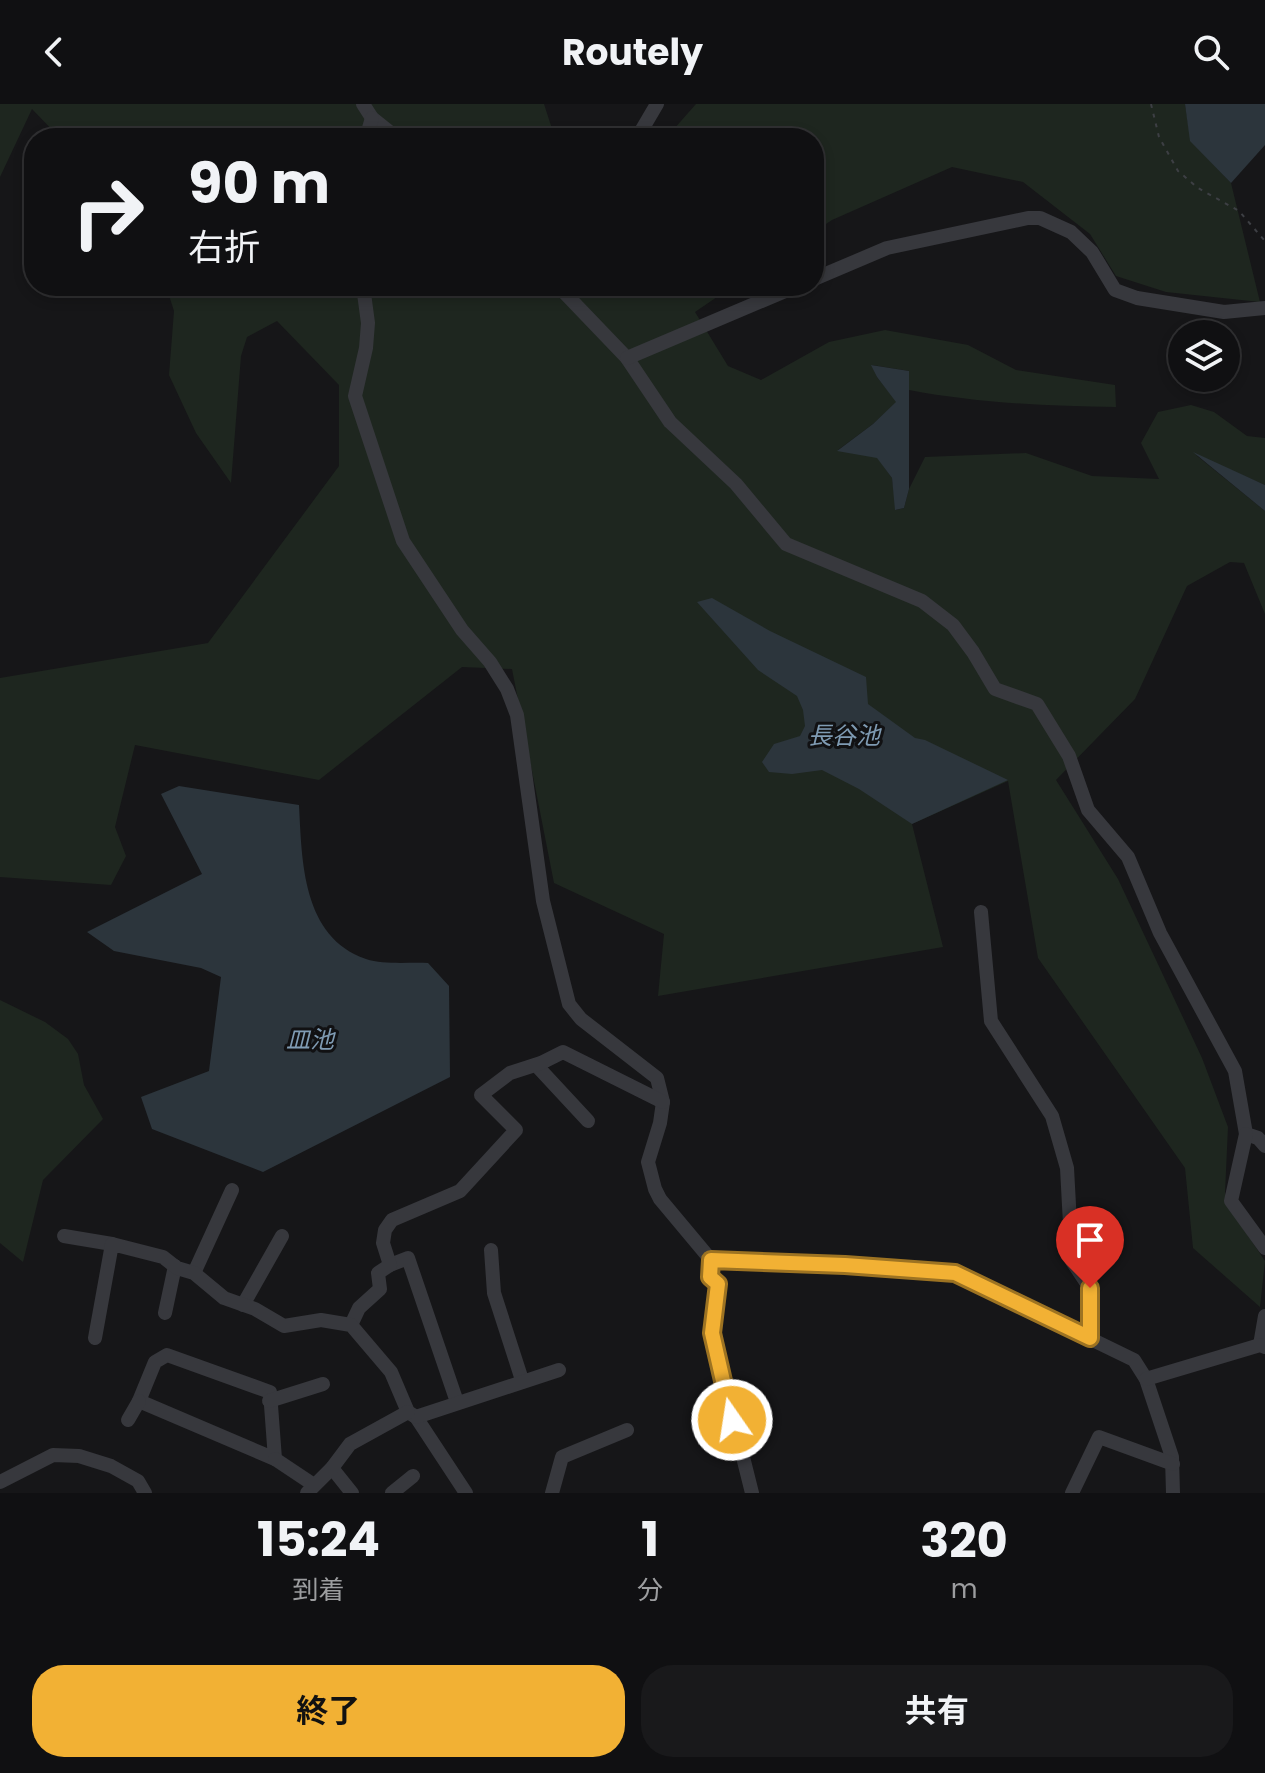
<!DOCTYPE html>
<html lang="ja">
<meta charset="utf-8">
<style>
:root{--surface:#101012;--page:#19191b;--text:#f1f3f6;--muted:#9c9d9f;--line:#303032;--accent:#f2b134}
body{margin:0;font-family:Poppins,"Noto Sans JP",sans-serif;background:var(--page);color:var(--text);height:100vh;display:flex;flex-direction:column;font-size:30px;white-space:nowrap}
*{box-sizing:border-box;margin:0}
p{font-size:26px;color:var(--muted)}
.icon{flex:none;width:44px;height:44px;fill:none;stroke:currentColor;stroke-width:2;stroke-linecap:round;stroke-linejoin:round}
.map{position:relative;height:1389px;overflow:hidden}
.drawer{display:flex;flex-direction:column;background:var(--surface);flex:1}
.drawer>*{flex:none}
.guide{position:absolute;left:24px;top:24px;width:800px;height:168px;border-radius:32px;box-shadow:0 4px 12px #0003,0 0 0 2px var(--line);background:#101012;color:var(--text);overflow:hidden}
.tools{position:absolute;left:1168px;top:216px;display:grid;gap:16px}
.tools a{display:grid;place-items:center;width:72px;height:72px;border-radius:50%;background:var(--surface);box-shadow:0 4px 12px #0003,0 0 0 2px var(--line);font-size:40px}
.pin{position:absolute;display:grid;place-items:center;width:68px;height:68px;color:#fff;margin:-82px -34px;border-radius:50% 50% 50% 0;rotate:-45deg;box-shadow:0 0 8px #0007}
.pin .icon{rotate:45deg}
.me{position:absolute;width:88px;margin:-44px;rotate:347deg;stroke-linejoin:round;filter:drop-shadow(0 0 6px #0008)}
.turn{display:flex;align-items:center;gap:28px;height:168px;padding:0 32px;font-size:36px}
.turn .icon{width:104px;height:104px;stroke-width:2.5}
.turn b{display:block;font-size:56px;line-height:68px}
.eta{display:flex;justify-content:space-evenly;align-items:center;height:136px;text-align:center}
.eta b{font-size:48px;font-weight:700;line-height:56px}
.primary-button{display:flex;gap:16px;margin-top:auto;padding:16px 32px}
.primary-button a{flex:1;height:92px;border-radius:32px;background:var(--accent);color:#111;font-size:32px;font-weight:700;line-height:92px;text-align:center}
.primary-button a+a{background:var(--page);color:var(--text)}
header{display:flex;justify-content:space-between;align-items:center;height:104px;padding:0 32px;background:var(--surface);font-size:36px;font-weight:700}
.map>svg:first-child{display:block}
.green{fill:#1e261f}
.water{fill:#2c353c}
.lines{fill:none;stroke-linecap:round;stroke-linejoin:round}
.path{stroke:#3d3f44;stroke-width:2;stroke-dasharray:4 6;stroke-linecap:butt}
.minor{stroke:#37383d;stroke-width:14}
.route-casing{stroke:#9d7322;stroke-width:20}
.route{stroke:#f2b134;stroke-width:14}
.labels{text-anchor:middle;stroke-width:6;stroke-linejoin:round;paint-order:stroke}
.water-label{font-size:24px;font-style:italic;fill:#7f9bb3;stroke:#111113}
</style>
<header><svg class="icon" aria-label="back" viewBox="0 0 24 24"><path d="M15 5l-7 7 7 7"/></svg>Routely<svg class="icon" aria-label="search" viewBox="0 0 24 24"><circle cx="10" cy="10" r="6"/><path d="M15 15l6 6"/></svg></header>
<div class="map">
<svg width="1265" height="1389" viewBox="0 0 1265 1389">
<rect width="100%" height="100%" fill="#161618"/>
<!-- green -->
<g class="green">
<polygon points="0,0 544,0 555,34 60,34 32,5 0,73"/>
<polygon points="696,0 1185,0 1191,37 1231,79 1260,198 1166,188 1116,172 1090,130 1023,78 952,63 832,116 814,128 814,34 666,34"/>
<path d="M166,182H733L695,208L728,262L761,276L829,238L885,226L968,241L1016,266L1115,281L1116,303C1047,302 977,299 909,286V267L872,261L877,273L897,298L873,320L838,346L877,353L892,374L896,406L904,404L909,385L925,353L1026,349L1092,372L1159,375L1141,339L1158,308L1191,301L1214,308L1247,332L1265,334V381L1196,351L1265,407V510L1244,459L1230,458L1187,482L1135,595L1056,676L1118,775L1202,954L1228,1023L1225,1089L1230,1105L1265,1157L1260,1203L1193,1144L1185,1064L1038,854L1008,677L912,720L943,843L658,892L664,830L554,779L512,565L462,563L319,676L135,641L115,723L126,752L111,781L0,773V574L208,539L339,362V281L277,217L247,233L241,252L231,379L196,329L169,271L174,207Z"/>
<polygon points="0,896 45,918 68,935 78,950 84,981 103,1015 43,1076 23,1158 0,1139"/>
</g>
<!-- water -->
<g class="water">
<polygon points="1185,0 1265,0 1265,41 1231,79 1190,37"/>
<polygon points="871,261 909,267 909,385 904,404 895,406 892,374 877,354 837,347 873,320 896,298 877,273"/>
<polygon points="1193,348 1265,381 1265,407"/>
<polygon points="712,494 770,527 866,573 868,600 915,634 925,636 1008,676 912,720 859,685 822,666 792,670 769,668 762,658 774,640 800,632 805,622 803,606 797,592 758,566 697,498"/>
<path d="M179,682L299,701C302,757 302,833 366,855C384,861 409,858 428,859L449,882L450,973L263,1068L152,1025L141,993L209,967L221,873L201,864L114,847L87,828L202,770L161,690Z"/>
</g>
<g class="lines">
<!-- path -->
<polyline class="path" points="1151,0 1159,33 1178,67 1198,84 1239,107 1265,137"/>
<!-- minor -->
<g class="minor">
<polyline points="363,0 372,14 397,34"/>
<polyline points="366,34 372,14"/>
<polyline points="637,34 657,0"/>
<polyline points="814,175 887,144 1028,114 1040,114 1071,128 1092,148 1115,186 1137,194 1224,208 1265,204"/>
<polyline points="363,182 368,219 366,244 355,292 403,437 462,526 490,558 507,585 517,611 543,797 569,900 581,915 657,974 663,998 660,1019 648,1058 655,1085 660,1095 711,1156 710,1173 718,1180 712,1229 752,1389"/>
<polyline points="558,182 627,254 670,318 736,380 786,440 922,497 953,521 973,548 995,585 1037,600 1069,652 1088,706 1128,753 1160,829 1235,967 1246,1030 1258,1034 1265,1042"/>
<polyline points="627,254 797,182"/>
<polyline points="981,808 991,917 1052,1012 1067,1064 1072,1157 1090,1184 1090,1234"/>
<polyline points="536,961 588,1017"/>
<polyline points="1246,1030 1231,1097 1265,1144"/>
<polyline points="64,1132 112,1140"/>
<polyline points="491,1146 494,1189 522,1276"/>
<polyline points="711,1156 845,1161 955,1169 1134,1256 1146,1275 1172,1353 1173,1389"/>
<polyline points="390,1161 408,1154 457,1298"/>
<polyline points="194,1169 232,1086"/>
<polyline points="243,1201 282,1132"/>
<polyline points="165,1209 175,1162"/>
<polyline points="351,1221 359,1204 380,1185 378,1169 390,1161 383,1139 385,1126 392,1116 460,1087 516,1026 481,991 510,969 541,959 563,948 663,998"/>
<polyline points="95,1234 112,1140 163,1153 177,1164 194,1169 224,1194 255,1205 284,1222 321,1216 351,1221 391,1268 408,1308 416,1313 466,1389"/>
<polyline points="1260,1241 1265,1212"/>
<polygon points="167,1251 270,1288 275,1355 139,1297 155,1258"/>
<polyline points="1146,1275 1260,1241 1265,1243"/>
<polyline points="269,1297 323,1280"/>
<polyline points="416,1313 559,1266"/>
<polyline points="128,1316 139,1297"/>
<polyline points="275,1355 314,1381"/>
<polyline points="332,1364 352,1389"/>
<polyline points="0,1378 53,1351 79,1352 111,1362 138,1377 145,1389"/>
<polyline points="307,1389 332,1364 350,1340 408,1308"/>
<polyline points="392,1389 413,1372"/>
<polyline points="552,1389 562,1353 627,1326"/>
<polyline points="1072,1389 1099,1333 1173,1360"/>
</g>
</g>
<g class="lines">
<!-- route casing -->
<g class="route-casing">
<polyline id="route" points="732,1316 712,1229 718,1180 710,1173 711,1156 845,1161 955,1169 1090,1234 1090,1184"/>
</g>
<!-- route -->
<use href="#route" class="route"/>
</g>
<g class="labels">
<!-- water labels -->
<g class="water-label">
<text x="844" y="640">長谷池</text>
<text x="310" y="944">皿池</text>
</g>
</g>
</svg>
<div class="tools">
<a><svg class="icon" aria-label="layers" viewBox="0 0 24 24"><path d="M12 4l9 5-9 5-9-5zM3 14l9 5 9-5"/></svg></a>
</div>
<div class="pin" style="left:1090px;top:1184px;background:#d93025"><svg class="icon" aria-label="arrive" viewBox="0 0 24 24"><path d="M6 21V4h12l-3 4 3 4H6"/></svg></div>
<svg class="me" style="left:732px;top:1316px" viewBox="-20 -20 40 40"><circle r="17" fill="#f2b134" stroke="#fff" stroke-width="3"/><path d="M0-11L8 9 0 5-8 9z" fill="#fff"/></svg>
<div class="guide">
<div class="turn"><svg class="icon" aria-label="right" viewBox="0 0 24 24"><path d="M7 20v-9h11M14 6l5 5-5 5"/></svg><div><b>90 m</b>右折</div></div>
</div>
</div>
<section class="drawer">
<div class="eta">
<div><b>15:24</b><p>到着</p></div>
<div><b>1</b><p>分</p></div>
<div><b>320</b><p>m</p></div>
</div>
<div class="primary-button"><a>終了</a><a>共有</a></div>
</section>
